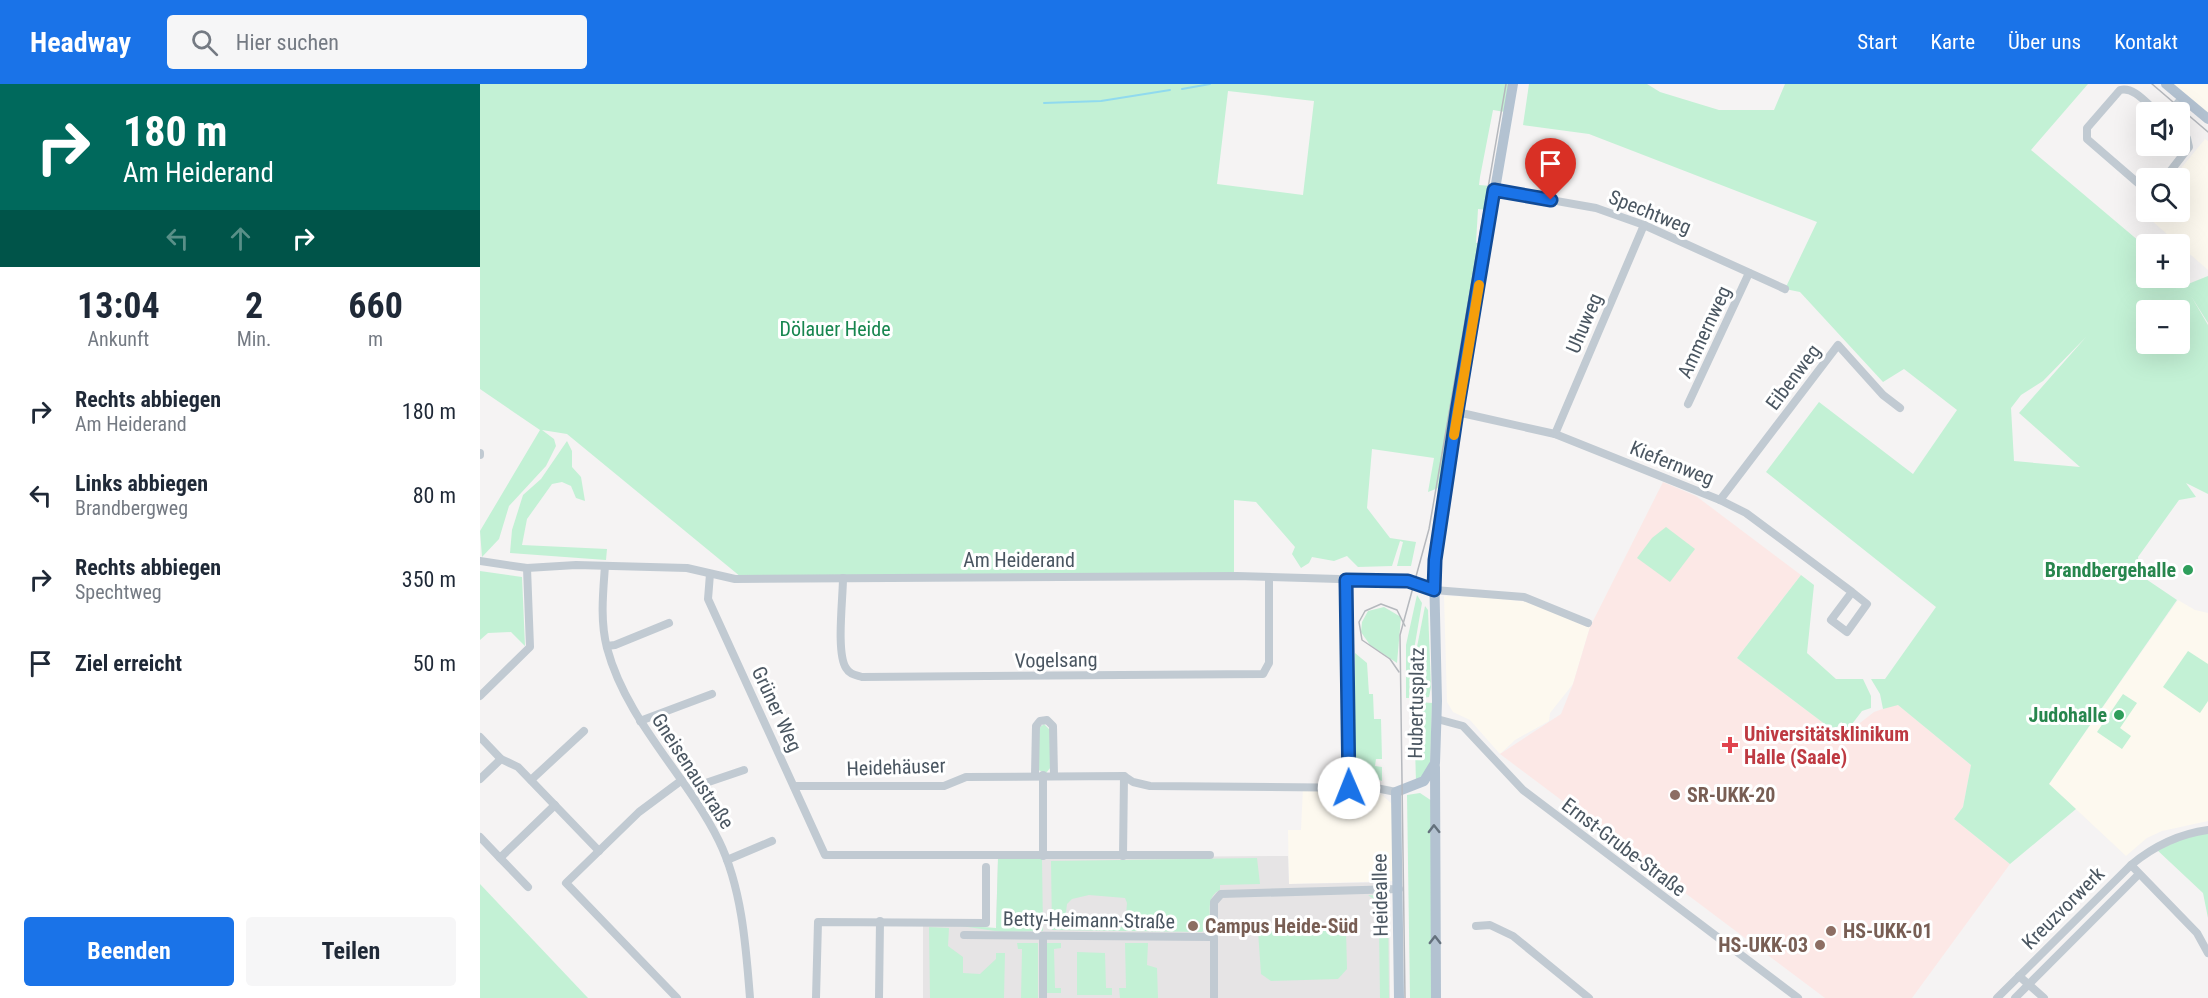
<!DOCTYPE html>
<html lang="de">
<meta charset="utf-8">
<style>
:root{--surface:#fff;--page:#f6f6f7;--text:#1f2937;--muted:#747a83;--accent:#1a73e8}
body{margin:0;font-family:"Roboto Condensed",sans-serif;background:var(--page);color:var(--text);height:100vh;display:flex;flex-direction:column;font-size:22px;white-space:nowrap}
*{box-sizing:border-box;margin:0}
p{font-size:20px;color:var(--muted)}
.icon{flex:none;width:33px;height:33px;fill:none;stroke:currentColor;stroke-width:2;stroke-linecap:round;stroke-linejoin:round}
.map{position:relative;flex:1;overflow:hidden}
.drawer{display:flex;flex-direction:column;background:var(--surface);width:480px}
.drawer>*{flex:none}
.hud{background:#00695c;color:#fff;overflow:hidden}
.controls{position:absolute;left:1656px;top:18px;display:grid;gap:12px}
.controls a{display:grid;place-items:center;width:54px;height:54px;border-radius:6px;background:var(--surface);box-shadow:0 6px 24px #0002;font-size:30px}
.pin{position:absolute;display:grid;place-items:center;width:51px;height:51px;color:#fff;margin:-62px -26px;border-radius:50% 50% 50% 0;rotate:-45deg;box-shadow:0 0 6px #0007}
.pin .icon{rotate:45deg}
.me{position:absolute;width:66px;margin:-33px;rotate:359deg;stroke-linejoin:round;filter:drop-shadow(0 0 4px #0008)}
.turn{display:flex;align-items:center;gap:21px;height:126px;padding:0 24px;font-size:27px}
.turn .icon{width:78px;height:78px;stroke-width:2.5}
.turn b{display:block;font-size:42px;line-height:51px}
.lanes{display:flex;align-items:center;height:57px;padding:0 24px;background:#0003;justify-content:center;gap:30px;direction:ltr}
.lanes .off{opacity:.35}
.eta{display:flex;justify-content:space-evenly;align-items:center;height:102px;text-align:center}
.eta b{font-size:36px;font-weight:700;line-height:42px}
.action{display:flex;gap:12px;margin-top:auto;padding:12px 24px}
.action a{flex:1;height:69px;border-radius:6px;background:var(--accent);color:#fff;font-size:24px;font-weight:700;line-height:69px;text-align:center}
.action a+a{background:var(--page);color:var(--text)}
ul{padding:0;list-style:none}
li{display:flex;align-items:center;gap:18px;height:84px;padding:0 24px}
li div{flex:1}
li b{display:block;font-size:22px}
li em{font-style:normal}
header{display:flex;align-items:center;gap:36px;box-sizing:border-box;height:84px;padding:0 30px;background:var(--accent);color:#fff}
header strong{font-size:28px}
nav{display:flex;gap:33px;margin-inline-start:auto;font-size:21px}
.search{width:420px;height:54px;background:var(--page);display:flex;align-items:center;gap:15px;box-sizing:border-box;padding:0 21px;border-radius:6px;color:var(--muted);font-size:22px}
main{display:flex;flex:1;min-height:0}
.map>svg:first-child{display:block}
.commercial{fill:#fdf9ef}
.education{fill:#e6e4e5}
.medical{fill:#fce8e6}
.green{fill:#c3f1d5;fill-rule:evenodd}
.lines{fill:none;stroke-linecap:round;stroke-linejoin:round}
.stream{stroke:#90daee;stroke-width:2}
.minor{stroke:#c1cad2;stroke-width:8}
.major{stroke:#b3c2d1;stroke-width:10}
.tram{stroke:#b5b8bd;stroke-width:1.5}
.oneway{stroke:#64717d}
.route-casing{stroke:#114b97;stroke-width:15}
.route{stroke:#1a73e8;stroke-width:10}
.slow{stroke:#f59e0b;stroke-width:10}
.leisure-dot{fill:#2e9e5b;stroke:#fff;stroke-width:2}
.health-dot{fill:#e0444e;stroke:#fff;stroke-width:2}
.education-dot{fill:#8d6e63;stroke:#fff;stroke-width:2}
.labels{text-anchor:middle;stroke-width:6;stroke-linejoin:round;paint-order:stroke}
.street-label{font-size:20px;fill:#4a5661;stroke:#fff}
.park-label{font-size:20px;fill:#17864f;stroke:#fff}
.leisure-label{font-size:20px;font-weight:bold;fill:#27864d;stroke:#fff;text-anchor:end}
.health-label{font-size:20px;font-weight:bold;fill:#be3a42;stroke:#fff;text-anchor:start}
.education-label{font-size:20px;font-weight:bold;fill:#785e54;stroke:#fff;text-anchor:start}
</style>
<header>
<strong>Headway</strong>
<div class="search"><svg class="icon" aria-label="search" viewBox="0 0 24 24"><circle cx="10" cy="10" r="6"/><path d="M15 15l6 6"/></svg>Hier suchen</div>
<nav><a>Start</a><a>Karte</a><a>Über uns</a><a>Kontakt</a></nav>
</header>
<main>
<section class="drawer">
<div class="hud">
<div class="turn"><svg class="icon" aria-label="right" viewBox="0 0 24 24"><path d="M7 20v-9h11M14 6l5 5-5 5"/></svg><div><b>180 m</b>Am Heiderand</div></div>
<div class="lanes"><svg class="icon off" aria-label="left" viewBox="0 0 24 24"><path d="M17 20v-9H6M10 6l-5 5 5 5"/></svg><svg class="icon off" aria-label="ahead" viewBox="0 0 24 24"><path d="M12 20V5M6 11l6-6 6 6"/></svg><svg class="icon" aria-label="right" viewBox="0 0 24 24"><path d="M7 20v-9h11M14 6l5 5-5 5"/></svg></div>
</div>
<div class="eta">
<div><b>13:04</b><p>Ankunft</p></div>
<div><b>2</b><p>Min.</p></div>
<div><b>660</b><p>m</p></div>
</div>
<ul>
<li><svg class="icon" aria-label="right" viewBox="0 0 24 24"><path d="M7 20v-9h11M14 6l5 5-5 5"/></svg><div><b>Rechts abbiegen</b><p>Am Heiderand</p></div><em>180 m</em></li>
<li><svg class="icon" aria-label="left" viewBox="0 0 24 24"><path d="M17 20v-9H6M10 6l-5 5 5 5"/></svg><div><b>Links abbiegen</b><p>Brandbergweg</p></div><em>80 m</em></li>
<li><svg class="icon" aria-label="right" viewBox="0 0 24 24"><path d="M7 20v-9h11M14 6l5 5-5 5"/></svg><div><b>Rechts abbiegen</b><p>Spechtweg</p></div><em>350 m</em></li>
<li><svg class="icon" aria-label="arrive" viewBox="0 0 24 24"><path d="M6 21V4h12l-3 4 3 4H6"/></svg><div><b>Ziel erreicht</b></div><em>50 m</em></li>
</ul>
<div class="action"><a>Beenden</a><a>Teilen</a></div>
</section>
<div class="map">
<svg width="1728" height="914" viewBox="0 0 1728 914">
<rect width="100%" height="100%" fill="#f5f3f3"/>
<!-- commercial -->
<g class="commercial">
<polygon points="1691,0 1728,0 1728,32"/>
<polygon points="1725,55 1728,57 1728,186 1664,130 1666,126 1700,128 1700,94 1693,94"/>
<polygon points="964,512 1002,513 1048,518 1069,524 1110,543 1093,600 1070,629 1069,637 1035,656 1020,670 990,636 973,628 967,618"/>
<polygon points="1698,516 1715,526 1728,529 1728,737 1682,747 1667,754 1646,772 1569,700"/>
<polygon points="823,703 892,707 902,711 911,719 917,797 809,800 808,746 821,746"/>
</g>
<!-- education -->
<polygon class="education" points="808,772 809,800 909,798 910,914 443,914 443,841 516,844 518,774"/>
<!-- medical -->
<polygon class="medical" points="1183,398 1216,412 1321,491 1257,574 1362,653 1394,628 1417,620 1491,681 1483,723 1474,735 1530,780 1432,914 1345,914 1020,670 1081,630 1093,600 1110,543"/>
<!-- green -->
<g class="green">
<path d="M0,0H1029L1025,28L1013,26L1000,93L999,101L1011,102L1007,126L998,125L996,159H1001L961,403L948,408L954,374L892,365L887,424L910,454L936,458L931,482H917L923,458L920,457L912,482L878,483L867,472L854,477L832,473L829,479L821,484L812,470L815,463L776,418L754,416V492L261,493L87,350L62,346L74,355L76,362L66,382L29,422L19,455L2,473L0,447L60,346L0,305ZM748,7L834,17L823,111L737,100Z"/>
<path d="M1049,0H1167L1180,8L1239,26H1294L1305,0H1608L1551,66L1666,163V194H1700V191L1708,200L1728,192V239L1711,212L1728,241V410L1706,399L1716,413L1699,416L1658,473L1660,491L1697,516L1569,700L1596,725L1530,780L1474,735L1483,723L1491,681L1418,621L1403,625L1400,610L1391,595H1405L1456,523L1286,388L1339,318L1433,390L1477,326L1424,285L1403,298L1320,208L1305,205L1337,138L1109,50L1043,41ZM1666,226H1700V260H1666ZM1606,253L1539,329L1600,383L1534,377L1531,324L1541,311L1563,297Z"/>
<polygon points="87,357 92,367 92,383 101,393 105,417 96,414 91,402 82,398 72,400 47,435 42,461 127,465 126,476 30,469 32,446 43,411 61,395"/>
<polygon points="1186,443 1215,465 1190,498 1157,474 1172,454"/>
<polygon points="0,487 42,493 45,562 31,548 8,549 0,556"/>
<polygon points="1321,491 1334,501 1327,569 1356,595 1383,595 1391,612 1391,624 1382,627 1369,644 1361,638 1354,647 1257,574"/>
<polygon points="937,511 942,519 930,589 929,614 926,614 926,561"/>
<polygon points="945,522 948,526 951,603 949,613 934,615 937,563"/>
<polygon points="904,523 921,533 917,579 890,561 881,548 882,538 888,527"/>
<polygon points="1708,567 1728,580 1728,617 1720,629 1683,603"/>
<polygon points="875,569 887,579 889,610 893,610 894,635 901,635 902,675 896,675 895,682 902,683 902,697 884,690 875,683"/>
<polygon points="1643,610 1657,619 1640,644 1651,652 1642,665 1617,648"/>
<polygon points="937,618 952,619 950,685 936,698 934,628"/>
<polygon points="564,640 570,646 571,683 566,689 558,686 559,644"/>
<polygon points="940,709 952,717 953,914 930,914 927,711"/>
<polygon points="1728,748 1728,834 1723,809 1675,764 1706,752"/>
<polygon points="518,774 562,774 563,847 522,848 474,841 516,844"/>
<path d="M777,774L780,800L740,801V806C727,812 730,826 730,838L722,848L572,846L571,777ZM609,811L645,814L647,819L645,843C629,843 597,849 585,837L587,820L592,815Z"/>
<polygon points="0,800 108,914 0,914"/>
<polygon points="888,811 908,813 909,914 900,914 899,845 902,845 902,837 898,836 898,818"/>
<polygon points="449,843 469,844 468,862 483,873 483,889 500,890 516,875 516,869 525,869 524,914 450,914"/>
<polygon points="866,845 867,885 858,895 791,897 781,890 778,847"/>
<polygon points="537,859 558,859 558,914 541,914 542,865 538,865"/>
<polygon points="566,859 581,859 581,864 574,865 575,904 581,904 581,909 566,909"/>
<polygon points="645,859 668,859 667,881 677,884 678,914 640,914 639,904 646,904"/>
<polygon points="597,868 625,869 626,904 632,904 632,911 597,911"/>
</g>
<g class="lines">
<!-- stream -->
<g class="stream">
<polyline points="702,5 730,0"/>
<polyline points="564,19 621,17 690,6"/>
</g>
<!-- minor -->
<g class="minor">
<polyline points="1690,28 1702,14"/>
<polyline points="1685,94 1709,63 1707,54 1700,47"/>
<polyline points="1014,106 1116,124 1164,141 1305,205"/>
<path d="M1666,106L1607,55V44L1640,6C1654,2 1667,20 1677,28"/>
<polyline points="1208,320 1269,189"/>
<polyline points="977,328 1075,350 1240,416 1266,429 1372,508 1387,520 1367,548 1351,536 1372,508"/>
<polyline points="1075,350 1164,141"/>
<polyline points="0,369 0,371"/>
<polyline points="1240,416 1358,261 1403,311 1420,324"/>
<polyline points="0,477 47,484 96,481 207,484 255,495 757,492 928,497 954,506 1044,513 1108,539"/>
<path d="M125,482C123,509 120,537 127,564C147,638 206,690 239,757C262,804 266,863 270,914"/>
<polyline points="230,490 228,515 345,771 730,771"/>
<path d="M363,494C363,514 356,569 366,584C370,591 376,591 382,593L783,590L789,579V494"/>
<polyline points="866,496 869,704"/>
<polyline points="127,562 135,561 189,539"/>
<polyline points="0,612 50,563 47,484"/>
<polyline points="957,635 983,642 1043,706 1318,914"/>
<polyline points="160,637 232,610"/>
<polyline points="0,653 21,675 38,683 119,767"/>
<polyline points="555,691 556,642 560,637 567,636 573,642 574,691"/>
<polyline points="0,695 21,675"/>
<polyline points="51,696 104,647"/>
<polyline points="314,702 464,702 486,693 644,692 653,698 670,702 896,704 916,708"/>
<polyline points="208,705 264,686"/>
<polyline points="0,753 20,774 75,721"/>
<polyline points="563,772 563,691"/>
<polyline points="643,772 644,692"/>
<polyline points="20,774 48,803"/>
<polyline points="247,776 292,757"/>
<polyline points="1651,781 1717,849 1728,869"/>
<polyline points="996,842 1010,841 1033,852 1109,914"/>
<polyline points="484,851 733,853"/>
<polyline points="1539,892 1564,914"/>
<polyline points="197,914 86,799 159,728 202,696"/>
<polyline points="336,914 338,838 506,839 506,783"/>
<polyline points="399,914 400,837"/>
<polyline points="563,914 563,852"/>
<polyline points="734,914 734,818 741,810 919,805"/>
<path d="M1517,914L1651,781C1674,762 1698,750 1728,746"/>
<polyline points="1535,914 1658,791"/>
</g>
<!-- major -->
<g class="major">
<polyline points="1686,0 1728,35"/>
<polyline points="955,683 956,914"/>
<polyline points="919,914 916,708 944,697 955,679 957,617 954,487 977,328 1033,0"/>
</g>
<!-- tram -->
<g class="tram">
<polyline points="1672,0 1728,48"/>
<polyline points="919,588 910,575 882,556 879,538 885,527 901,520 917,526 925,542"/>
<polyline points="925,914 920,551 949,445 1026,0"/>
</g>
</g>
<!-- one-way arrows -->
<defs><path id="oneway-chevron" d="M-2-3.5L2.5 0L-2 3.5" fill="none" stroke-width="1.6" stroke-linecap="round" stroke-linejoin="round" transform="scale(1.5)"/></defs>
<g class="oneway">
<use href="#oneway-chevron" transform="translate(954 745) rotate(-91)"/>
<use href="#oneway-chevron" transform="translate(955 856) rotate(-90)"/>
</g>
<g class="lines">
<!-- route casing -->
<g class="route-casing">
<polyline id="route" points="869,704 866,496 928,497 954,506 955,476 977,328 1014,106 1071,116"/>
</g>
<!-- route -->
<use href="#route" class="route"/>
<!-- slow -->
<polyline class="slow" points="974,351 999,201"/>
</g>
<!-- markers -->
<g class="leisure-dot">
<circle cx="1708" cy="486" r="6"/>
<circle cx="1639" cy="631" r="6"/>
</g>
<path class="health-dot" d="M1247 652h6v6h6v6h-6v6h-6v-6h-6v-6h6z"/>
<g class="education-dot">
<circle cx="1195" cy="711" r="6"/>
<circle cx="713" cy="842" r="6"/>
<circle cx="1351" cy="847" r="6"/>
<circle cx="1340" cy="861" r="6"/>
</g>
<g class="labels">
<!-- street labels -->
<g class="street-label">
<text transform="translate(1170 128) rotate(22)" y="7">Spechtweg</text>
<text transform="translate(1104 239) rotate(-67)" y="7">Uhuweg</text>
<text transform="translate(1224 248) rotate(-65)" y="7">Ammernweg</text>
<text transform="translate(1313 293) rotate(-53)" y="7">Eibenweg</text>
<text transform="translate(1192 379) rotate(22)" y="7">Kiefernweg</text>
<text x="539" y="483">Am Heiderand</text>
<text transform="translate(576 576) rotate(-1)" y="7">Vogelsang</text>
<text transform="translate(936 619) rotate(-89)" y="7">Hubertusplatz</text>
<text transform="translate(297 625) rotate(65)" y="7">Grüner Weg</text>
<text transform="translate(416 683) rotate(-2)" y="7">Heidehäuser</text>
<text transform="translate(213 687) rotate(57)" y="7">Gneisenaustraße</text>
<text transform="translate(1144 763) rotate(37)" y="7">Ernst-Grube-Straße</text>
<text transform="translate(900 811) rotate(-91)" y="7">Heideallee</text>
<text transform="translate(1583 824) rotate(-45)" y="7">Kreuzvorwerk</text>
<text transform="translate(609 836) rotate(1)" y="7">Betty-Heimann-Straße</text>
</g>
<!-- park labels -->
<g class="park-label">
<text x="355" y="252">Dölauer Heide</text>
</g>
<!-- leisure labels -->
<g class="leisure-label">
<text x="1696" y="493">Brandbergehalle</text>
<text x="1627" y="638">Judohalle</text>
</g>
<!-- health labels -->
<g class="health-label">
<text x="1264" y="657">Universitätsklinikum<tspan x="1264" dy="23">Halle (Saale)</tspan></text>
</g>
<!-- education labels -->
<g class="education-label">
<text x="1207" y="718">SR-UKK-20</text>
<text x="725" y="849">Campus Heide-Süd</text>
<text x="1363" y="854">HS-UKK-01</text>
<text x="1328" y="868" text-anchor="end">HS-UKK-03</text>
</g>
</g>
</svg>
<div class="controls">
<a><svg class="icon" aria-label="sound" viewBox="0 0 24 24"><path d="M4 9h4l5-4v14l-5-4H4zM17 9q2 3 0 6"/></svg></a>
<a><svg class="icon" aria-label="search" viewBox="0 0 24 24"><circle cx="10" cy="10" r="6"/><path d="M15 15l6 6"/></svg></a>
<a>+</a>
<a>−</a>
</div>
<div class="pin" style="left:1071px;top:116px;background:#d93025"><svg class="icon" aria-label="arrive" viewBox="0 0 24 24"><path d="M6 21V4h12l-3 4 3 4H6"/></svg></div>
<svg class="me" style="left:869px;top:704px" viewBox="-20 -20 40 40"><circle r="19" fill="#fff"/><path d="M0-13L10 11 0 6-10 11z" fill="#1a73e8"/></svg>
</div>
</main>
